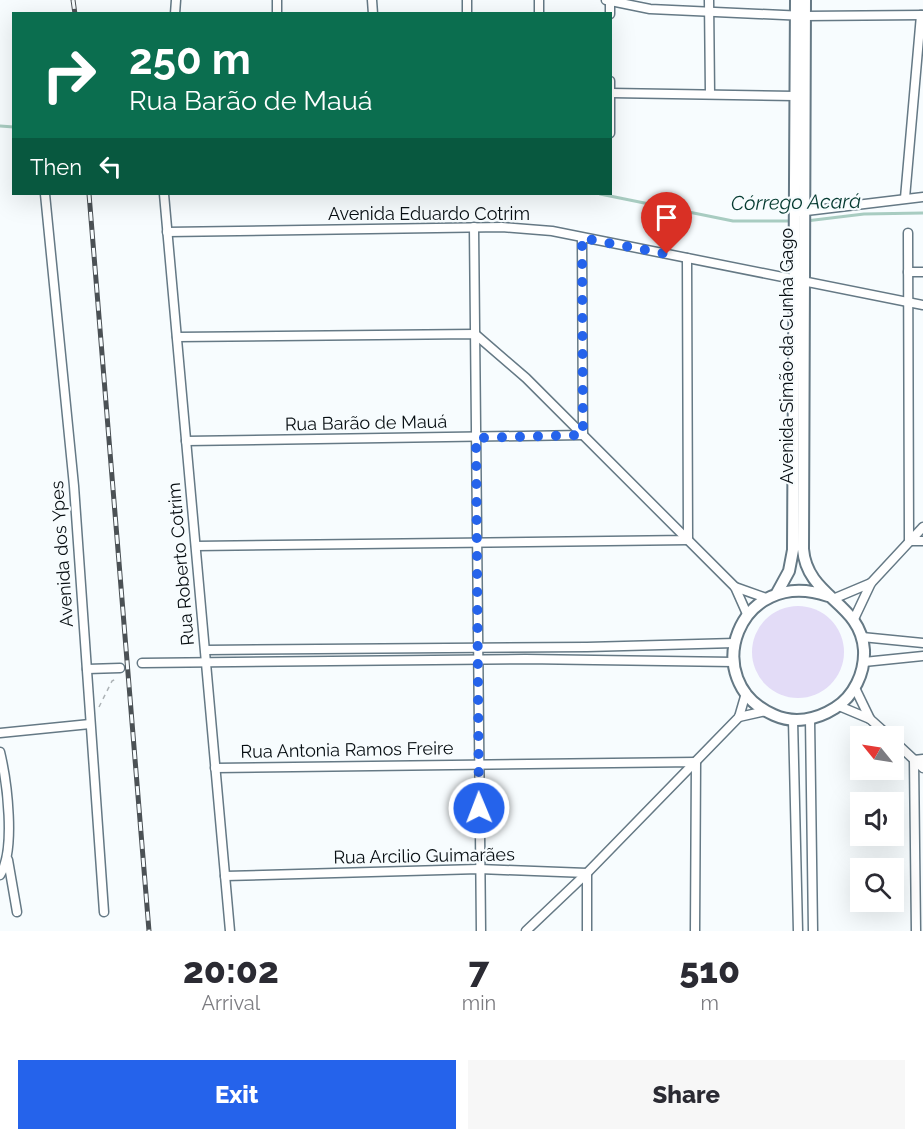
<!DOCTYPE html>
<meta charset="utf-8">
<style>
:root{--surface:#fff;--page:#f7f7f7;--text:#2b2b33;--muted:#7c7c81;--accent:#2563eb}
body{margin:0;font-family:Raleway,sans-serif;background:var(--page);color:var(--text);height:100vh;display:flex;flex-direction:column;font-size:22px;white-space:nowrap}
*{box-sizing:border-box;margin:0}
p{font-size:20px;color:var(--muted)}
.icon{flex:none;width:33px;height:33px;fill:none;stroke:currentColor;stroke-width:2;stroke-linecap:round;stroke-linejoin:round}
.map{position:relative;height:931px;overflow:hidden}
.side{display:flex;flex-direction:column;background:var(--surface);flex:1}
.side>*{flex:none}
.top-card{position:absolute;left:12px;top:12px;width:600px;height:183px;border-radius:0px;box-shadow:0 6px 24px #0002;background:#0b6e4f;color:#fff;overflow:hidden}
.needle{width:39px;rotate:300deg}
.fabs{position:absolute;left:850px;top:726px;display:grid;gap:12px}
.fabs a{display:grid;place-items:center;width:54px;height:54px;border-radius:0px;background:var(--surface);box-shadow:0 6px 24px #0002;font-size:30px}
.pin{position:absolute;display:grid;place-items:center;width:51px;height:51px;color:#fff;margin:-62px -26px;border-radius:50% 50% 50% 0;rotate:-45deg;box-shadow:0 0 6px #0007}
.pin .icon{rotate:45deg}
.me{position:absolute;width:66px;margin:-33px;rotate:359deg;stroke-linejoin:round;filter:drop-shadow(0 0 4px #0008)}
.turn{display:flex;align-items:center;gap:21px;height:126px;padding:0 18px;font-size:27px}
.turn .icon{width:78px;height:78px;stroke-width:2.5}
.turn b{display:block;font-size:42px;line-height:51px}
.then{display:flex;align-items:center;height:57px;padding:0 18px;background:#0003;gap:12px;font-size:22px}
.eta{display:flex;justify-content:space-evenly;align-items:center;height:102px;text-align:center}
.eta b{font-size:36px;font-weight:800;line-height:42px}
.primary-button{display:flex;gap:12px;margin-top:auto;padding:12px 18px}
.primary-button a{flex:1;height:69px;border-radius:0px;background:var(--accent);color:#fff;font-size:24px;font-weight:800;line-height:69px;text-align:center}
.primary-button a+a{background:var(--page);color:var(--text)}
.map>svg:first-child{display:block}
.green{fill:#e3dcf7}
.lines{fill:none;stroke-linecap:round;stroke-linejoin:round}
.stream{stroke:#a8ccc1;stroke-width:3}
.minor-casing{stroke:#657985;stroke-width:11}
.tertiary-casing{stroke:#657985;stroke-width:14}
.path{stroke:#adb3b6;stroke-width:1.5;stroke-dasharray:4.5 4.5;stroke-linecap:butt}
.minor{stroke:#fff;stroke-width:8}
.tertiary{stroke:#fff;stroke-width:10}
.rail-casing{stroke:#4b5155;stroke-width:5}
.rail{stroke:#f7fcfe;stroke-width:3;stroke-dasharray:9;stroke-linecap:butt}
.route{stroke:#2563eb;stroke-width:10;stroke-dasharray:0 18}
.labels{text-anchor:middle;stroke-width:4.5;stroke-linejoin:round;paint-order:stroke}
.street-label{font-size:18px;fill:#070e12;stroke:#f7fcfe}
.water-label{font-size:20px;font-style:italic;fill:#043a30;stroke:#f7fcfe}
</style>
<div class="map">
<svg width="923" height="931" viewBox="0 0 923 931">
<rect width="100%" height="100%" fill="#f7fcfe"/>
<!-- green -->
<circle class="green" cx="798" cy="652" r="46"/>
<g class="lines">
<!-- stream -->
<g class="stream">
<polyline points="0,126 14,127"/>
<polyline points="600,194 733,221 793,221"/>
<polyline points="806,221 864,214 923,213"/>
</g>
<!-- minor casing -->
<g class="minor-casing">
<g id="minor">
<polyline points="277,0 277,14"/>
<polyline points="372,0 373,14"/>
<polyline points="467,0 467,14"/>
<polyline points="539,0 539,14"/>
<polyline points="606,0 650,9 805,16 923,15"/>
<polyline points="709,0 710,93"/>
<polyline points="610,1 610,14"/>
<polyline points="175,14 176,0"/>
<polyline points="610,81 610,133"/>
<polyline points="611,93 795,96"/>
<polyline points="45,194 74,486 104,912"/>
<polyline points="164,194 230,931"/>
<polyline points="905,198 921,15"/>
<polyline points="798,212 923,197"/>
<polyline points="474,227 481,931"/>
<polyline points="167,232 502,227 552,231 923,305"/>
<polyline points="908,233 909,541 923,541"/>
<polyline points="908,272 923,272"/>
<polyline points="177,337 475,334 526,378 735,587 747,614"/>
<polyline points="186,441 583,435 582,238"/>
<polyline points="196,546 688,540 687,258"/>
<polyline points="735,587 766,598"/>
<polyline points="833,599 871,583"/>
<polyline points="854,619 871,583 923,527"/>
<polyline points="862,637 923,643"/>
<polyline points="206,650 587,647 735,643"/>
<polyline points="864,662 923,656"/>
<polyline points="142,663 525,659 734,662"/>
<polyline points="87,669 120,668"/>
<polyline points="855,688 870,719"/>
<polyline points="839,706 870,719 889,736"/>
<polyline points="739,717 766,711"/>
<polyline points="810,719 813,931"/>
<polyline points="793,720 798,931"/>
<polyline points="0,733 90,724"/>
<polyline points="894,741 923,768"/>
<path d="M0,752C7,781 16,850 0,875"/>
<polyline points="215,768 696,762 695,931"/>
<polyline points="8,860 17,912"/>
<polyline points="225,876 479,869 587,873 587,931"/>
<polyline points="526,931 587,873 739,717 746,693"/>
<polyline points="916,931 914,760 923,759"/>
</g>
</g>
<!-- tertiary casing -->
<g class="tertiary-casing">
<g id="tertiary">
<path d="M805,0L803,549C807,598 861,602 864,650C865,673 854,696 835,708C816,720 794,724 774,715C697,682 738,565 828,596"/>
<polyline points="777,593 789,571 793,550 796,0"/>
</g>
</g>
<!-- path -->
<polyline class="path" points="99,707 112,681 116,679"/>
<!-- minor -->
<use href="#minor" class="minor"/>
<!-- tertiary -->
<use href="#tertiary" class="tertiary"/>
<!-- rail casing -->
<g class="rail-casing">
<g id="rail">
<polyline points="73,0 75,14"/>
<polyline points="89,194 149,931"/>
</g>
</g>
<!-- rail -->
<use href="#rail" class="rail"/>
</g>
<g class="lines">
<!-- route -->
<polyline class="route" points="479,808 476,438 583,435 582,238 667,254"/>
</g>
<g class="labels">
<!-- street labels -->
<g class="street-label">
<text x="429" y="220">Avenida Eduardo Cotrim</text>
<text transform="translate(787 356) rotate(-90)" y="6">Avenida Simão da Cunha Gago</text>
<text transform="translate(366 423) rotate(-1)" y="6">Rua Barão de Mauá</text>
<text transform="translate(62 554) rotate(-94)" y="6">Avenida dos Ypes</text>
<text transform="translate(181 564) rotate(-95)" y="6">Rua Roberto Cotrim</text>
<text transform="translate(347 750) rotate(-1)" y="6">Rua Antonia Ramos Freire</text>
<text transform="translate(424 856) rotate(-1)" y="6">Rua Arcilio Guimarães</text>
</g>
<!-- water labels -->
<g class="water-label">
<text transform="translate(796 202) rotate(-1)" y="7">Córrego Acará</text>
</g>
</g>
</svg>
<div class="fabs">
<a><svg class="needle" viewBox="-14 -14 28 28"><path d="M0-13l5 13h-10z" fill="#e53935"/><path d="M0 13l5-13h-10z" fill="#7c7c81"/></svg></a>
<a><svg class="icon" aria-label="sound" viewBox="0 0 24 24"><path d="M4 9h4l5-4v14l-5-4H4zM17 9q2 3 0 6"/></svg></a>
<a><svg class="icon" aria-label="search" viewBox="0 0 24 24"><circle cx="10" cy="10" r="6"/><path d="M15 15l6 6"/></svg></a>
</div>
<div class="pin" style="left:667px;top:254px;background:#d93025"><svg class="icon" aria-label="arrive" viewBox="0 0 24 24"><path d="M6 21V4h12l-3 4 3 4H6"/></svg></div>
<svg class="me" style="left:479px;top:808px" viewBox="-20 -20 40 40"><circle r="17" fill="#2563eb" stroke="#fff" stroke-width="3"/><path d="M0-11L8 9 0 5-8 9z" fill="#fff"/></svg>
<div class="top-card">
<div class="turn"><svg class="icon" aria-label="right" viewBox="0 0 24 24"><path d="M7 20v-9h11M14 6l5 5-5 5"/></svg><div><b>250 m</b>Rua Barão de Mauá</div></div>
<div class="then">Then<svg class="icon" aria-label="left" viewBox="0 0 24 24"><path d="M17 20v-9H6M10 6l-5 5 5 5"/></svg></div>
</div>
</div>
<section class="side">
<div class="eta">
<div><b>20:02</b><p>Arrival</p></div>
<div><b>7</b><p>min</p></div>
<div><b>510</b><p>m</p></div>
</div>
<div class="primary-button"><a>Exit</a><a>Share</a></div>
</section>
